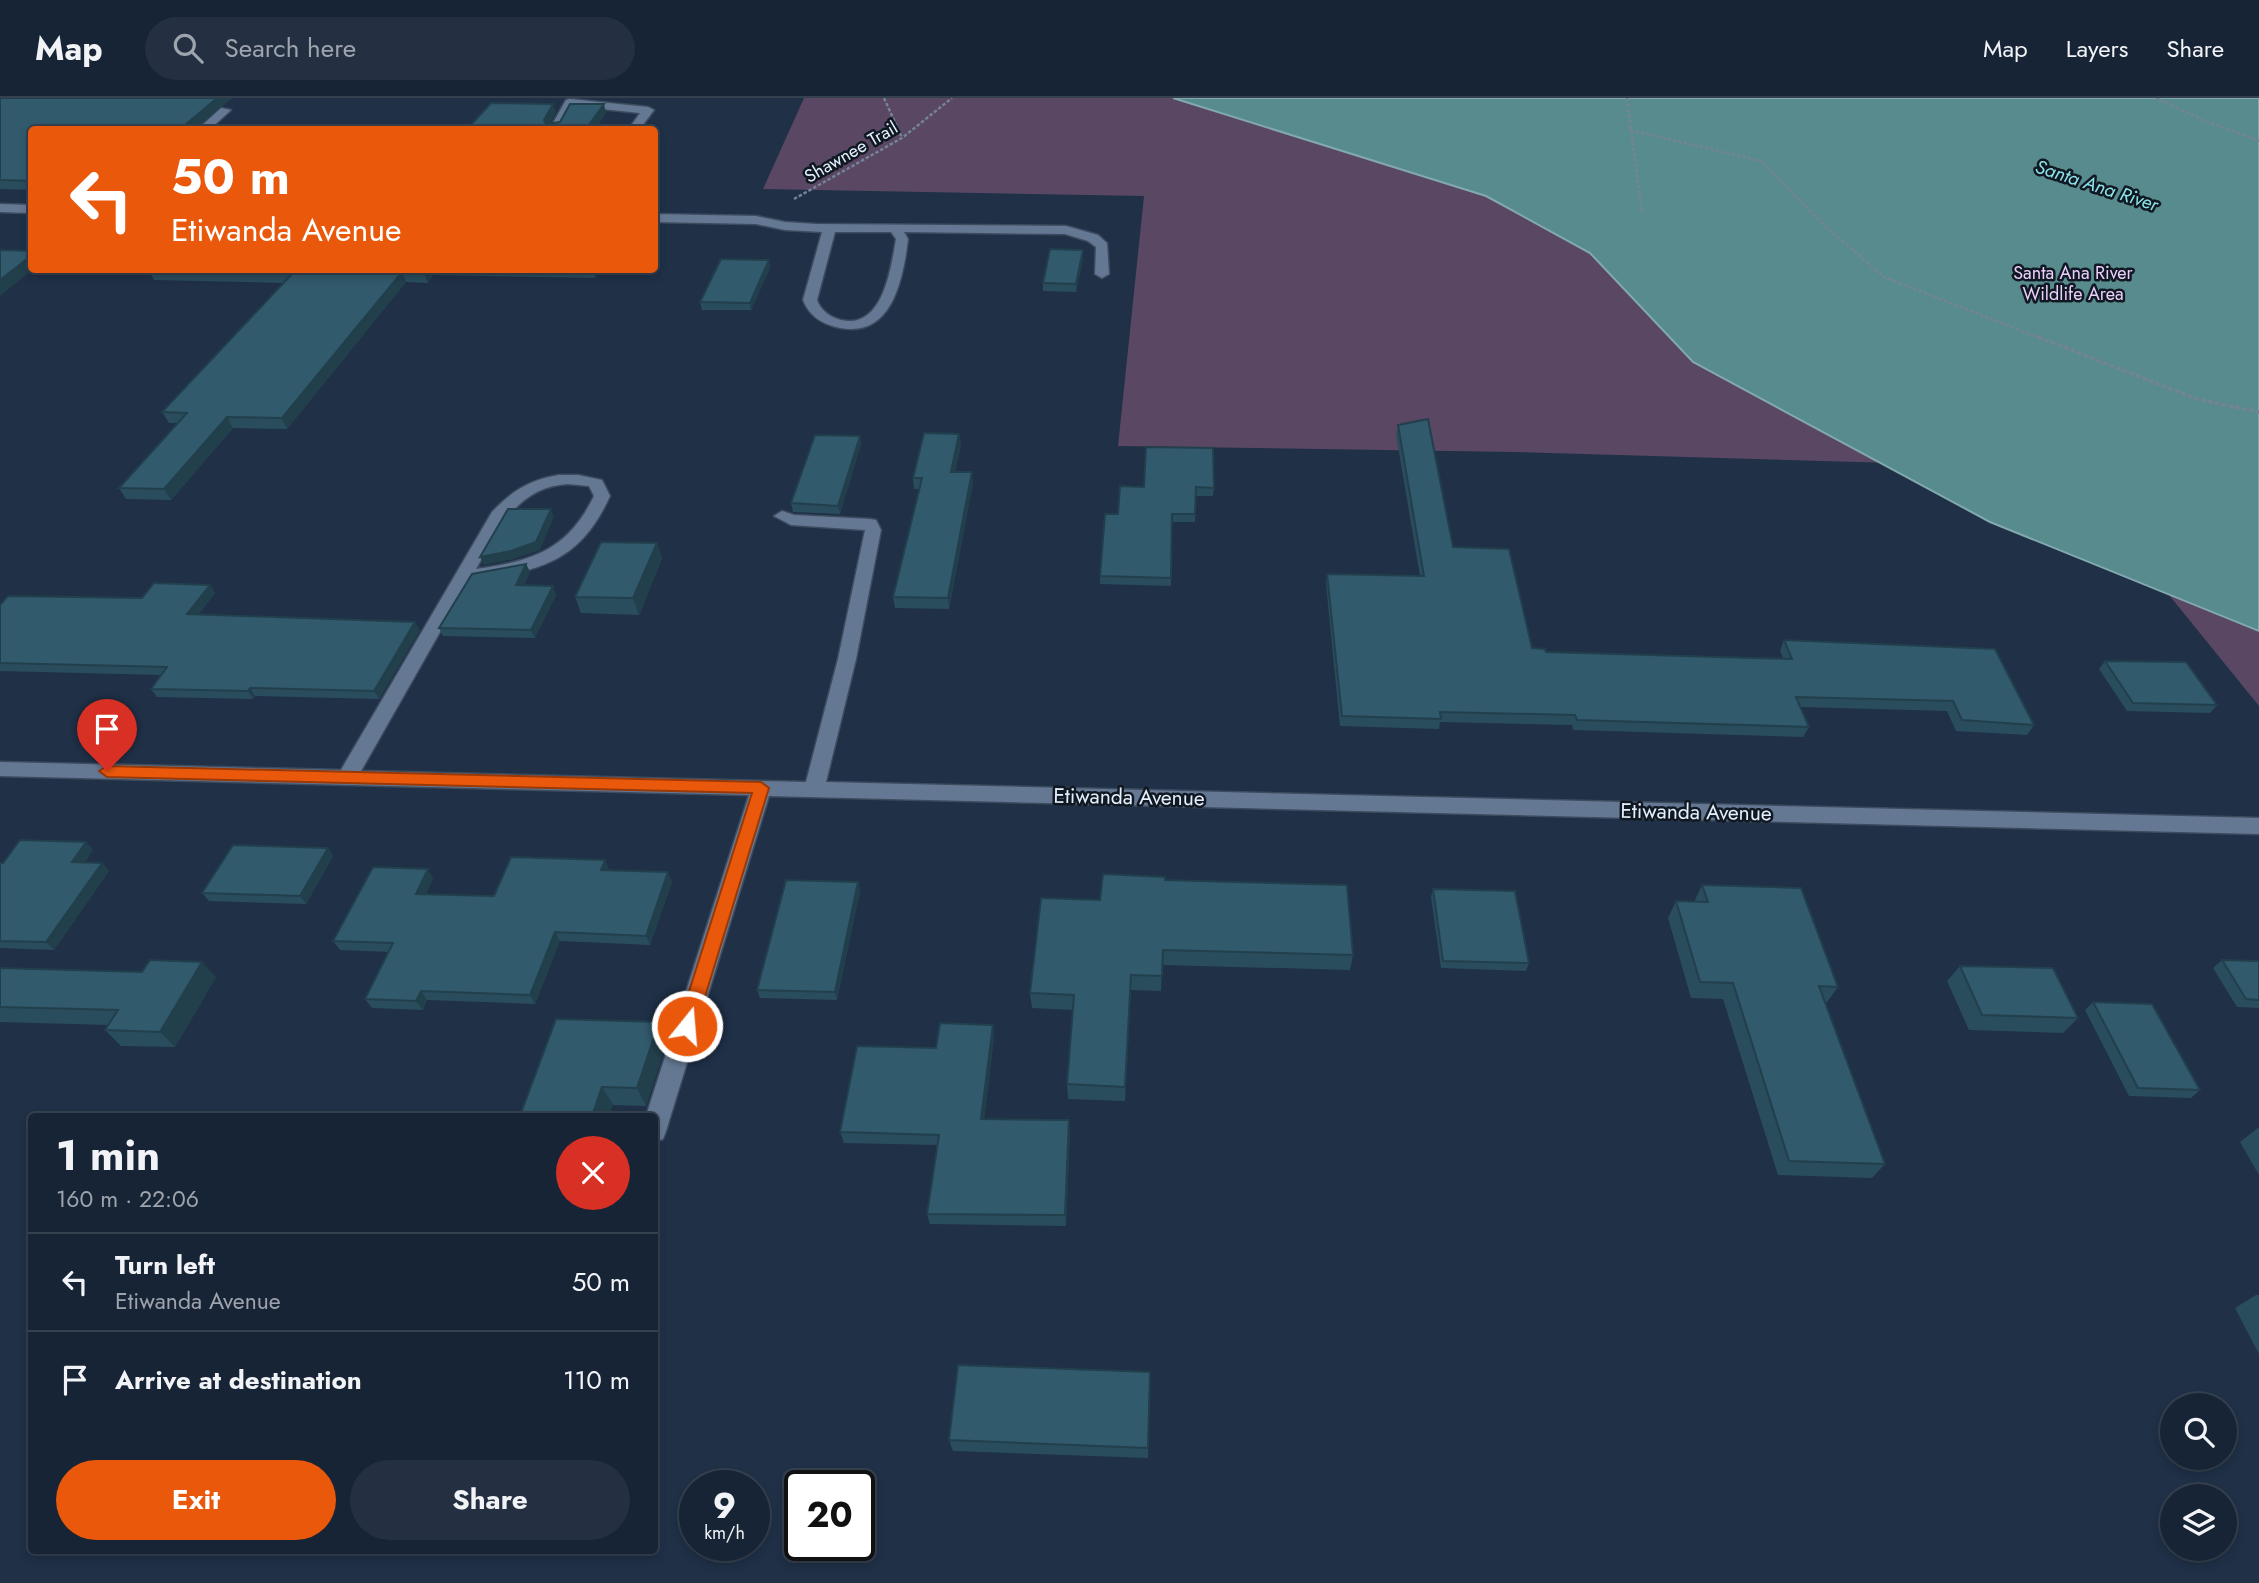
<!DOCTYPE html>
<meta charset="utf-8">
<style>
:root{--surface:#172435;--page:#243041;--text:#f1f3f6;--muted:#9ea4ad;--line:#364150;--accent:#ea580c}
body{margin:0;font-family:Jost,sans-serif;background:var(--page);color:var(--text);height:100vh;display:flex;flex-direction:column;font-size:26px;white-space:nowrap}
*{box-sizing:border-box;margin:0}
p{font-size:23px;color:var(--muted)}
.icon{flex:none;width:38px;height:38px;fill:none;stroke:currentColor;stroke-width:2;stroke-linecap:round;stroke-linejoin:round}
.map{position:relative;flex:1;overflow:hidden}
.drawer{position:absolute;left:28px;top:1015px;width:630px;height:441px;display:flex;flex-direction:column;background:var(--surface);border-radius:7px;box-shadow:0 4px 10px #0003,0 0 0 2px var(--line)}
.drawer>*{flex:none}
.hud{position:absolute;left:28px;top:28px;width:630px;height:147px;border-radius:7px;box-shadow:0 4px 10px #0003,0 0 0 2px var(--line);background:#ea580c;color:#fff;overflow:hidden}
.buttons{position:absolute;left:2160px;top:1295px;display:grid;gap:14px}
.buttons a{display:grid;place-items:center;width:77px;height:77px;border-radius:50%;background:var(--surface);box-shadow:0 4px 10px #0003,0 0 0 2px var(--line);font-size:35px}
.speed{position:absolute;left:679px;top:1372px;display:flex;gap:14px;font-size:35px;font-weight:700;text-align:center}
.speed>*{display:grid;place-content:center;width:91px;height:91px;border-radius:50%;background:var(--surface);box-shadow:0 4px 10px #0003,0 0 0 2px var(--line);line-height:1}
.speed small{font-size:18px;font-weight:400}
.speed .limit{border:4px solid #111;border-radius:10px;background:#fff;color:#111}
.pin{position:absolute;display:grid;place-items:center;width:60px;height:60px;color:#fff;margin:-72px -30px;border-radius:50% 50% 50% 0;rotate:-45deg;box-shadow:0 0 7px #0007}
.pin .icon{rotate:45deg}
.me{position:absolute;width:77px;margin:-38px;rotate:17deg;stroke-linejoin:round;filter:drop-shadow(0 0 5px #0008)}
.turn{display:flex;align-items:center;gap:24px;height:147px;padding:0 28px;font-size:32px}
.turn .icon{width:91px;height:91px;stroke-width:2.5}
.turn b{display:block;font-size:49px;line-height:60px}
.round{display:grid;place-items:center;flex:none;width:74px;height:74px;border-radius:37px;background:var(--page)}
.summary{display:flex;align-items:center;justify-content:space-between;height:119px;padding:0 28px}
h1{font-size:42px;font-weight:700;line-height:52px}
.action{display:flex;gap:14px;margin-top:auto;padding:14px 28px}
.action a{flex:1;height:80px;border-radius:42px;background:var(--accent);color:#fff;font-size:28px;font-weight:700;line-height:80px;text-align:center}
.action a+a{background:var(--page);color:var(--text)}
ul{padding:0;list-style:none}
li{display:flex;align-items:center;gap:21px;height:98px;padding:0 28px;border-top:2px solid var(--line)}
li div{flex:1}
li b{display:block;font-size:26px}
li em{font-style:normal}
header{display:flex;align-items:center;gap:42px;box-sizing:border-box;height:98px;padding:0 35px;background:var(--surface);border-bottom:2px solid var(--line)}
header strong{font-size:33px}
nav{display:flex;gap:38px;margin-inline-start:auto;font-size:24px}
.search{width:490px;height:63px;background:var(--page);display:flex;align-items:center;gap:18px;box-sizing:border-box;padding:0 24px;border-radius:38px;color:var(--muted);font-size:26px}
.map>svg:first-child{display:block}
.green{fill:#594763}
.water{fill:#588b8e;stroke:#82a9b0;stroke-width:2}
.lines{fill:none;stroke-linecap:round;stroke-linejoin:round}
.minor-casing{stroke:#3d4b5e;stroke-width:3}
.path-far1{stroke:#748396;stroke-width:2.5;stroke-dasharray:3.5 2;stroke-linecap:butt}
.path{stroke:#748396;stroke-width:3.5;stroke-dasharray:4.5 2.5;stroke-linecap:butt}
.minor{fill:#657893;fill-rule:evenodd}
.wall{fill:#2a4d5d}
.shaded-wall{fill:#223f4c}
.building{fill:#315a6c;stroke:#223f4c;stroke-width:2}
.route{fill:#ea580c;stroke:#983908;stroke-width:2}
.labels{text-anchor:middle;stroke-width:5;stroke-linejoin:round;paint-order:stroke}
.far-street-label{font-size:18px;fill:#e4effe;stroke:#101822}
.far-park-label{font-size:18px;fill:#ebcffd;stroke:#101822}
.far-water-label{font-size:19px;font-style:italic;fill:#8de4eb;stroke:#101822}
.street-label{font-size:21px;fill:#e4effe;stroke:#101822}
</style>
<header>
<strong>Map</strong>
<div class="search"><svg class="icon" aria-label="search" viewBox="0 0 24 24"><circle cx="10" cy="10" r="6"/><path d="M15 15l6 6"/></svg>Search here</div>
<nav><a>Map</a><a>Layers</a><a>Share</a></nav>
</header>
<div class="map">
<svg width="2259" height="1485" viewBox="0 0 2259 1485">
<rect width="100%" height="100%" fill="#1f3047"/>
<!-- green -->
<polygon class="green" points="804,0 2259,0 2259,608 2066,370 1514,354 1118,348 1144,98 763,91"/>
<!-- water -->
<polygon class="water" points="1173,0 2259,0 2259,533 1990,424 1693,264 1590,155 1486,98"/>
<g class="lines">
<!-- minor casing -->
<g class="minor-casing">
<g id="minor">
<polygon points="570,1 648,9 654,12 639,32 628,32 640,15 573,8 560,32 549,32 566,2"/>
<polygon points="221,10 231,12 209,32 197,32"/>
<polygon points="0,106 32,107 32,115 0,114"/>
<path d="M654,116L756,118L785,124L816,126L1066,128L1098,137L1107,145L1109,176L1102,180L1095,176L1096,149L1088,143L1065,136L904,134L908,141C903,183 891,243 836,229C820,225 809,217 803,202L822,134L785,132L756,126L654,124ZM835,134H891L896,141C891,170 883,232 841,222C830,219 821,213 817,202Z"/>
<path d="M559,377H578L602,382L610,398C579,466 538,473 469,483L361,673L806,684L838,561L865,432L791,427L774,418L782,413L794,417L870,421L876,422L881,432L856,561L826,684L2259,720V736L769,698L666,1033L663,1041L654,1044V1018H646L749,697L0,678V664L341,672L492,414C512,393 529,382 559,377ZM568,386L589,388L594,398C568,452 533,463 476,471C499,431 517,389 568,386Z"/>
</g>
</g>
<!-- path-far1 -->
<g class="path-far1">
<polyline points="884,0 902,40"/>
<polyline points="1627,0 1642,116"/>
<polyline points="2156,0 2203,22 2259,43"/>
<polyline points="1630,32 1761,63 1824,127 1884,179 2042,241"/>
<polyline points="794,101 902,40 952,0"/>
</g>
<!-- path -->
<polyline class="path" points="2038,239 2197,301 2259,314"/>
<!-- minor -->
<use href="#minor" class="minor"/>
</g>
<!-- wall -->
<g class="wall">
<polygon points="0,0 232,0 194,32 32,32 32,92 0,91"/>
<polygon points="1083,160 1076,194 1043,193 1043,185"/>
<polygon points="769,162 770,170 751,212 702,212 700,204"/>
<polygon points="149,172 601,172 595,180 433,177 428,185 406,184 287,331 233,330 171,402 126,401 119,390 178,325 169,325 162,314 283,185 154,182"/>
<polygon points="1398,327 1453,449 1532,550 1546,554 1783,560 1780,553 1784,542 2034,627 2027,637 1956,633 1947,613 1800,609 1809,629 1803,639 1573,632 1572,627 1440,624 1439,631 1340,628 1326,486 1327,476 1420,478 1396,337"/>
<polygon points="959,336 961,347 955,374 973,385 949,511 895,510 893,499 919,391 914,391 913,380"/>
<polygon points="860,338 861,346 840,416 793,414 791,405"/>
<polygon points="1120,388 1214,390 1213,398 1196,398 1195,424 1172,424 1171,488 1100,486 1100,478 1118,416"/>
<polygon points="657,445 662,461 639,517 581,515 575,499"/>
<polygon points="526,466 530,474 524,487 556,497 535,540 443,538 439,530"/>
<polygon points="210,487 215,495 199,516 420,532 379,601 255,598 253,601 157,599 151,591 161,577 0,573 0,507 142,500"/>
<polygon points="2105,563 2217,607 2210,615 2127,613 2099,571"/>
<polygon points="86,744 93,752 85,764 102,765 109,773 54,852 0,850 0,765"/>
<polygon points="328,750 333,758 306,806 209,803 202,795"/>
<polygon points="609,771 608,773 672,784 650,847 560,843 535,906 427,902 423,912 372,910 365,901 389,854 340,852 333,843 433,780 426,796 494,798"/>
<polygon points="1165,782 1353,857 1350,872 1162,867 1161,893 1131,892 1125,1003 1068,1001 1067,986 1073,912 1032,910 1030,895 1100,802"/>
<polygon points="858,784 860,793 837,902 760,900 757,892"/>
<polygon points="1702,787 1838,889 1827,904 1825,904 1885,1066 1872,1080 1778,1077 1723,901 1691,900 1668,820 1676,803 1694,804"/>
<polygon points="1433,791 1529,865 1526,873 1441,870 1431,799"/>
<polygon points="2222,862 2259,863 2259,910 2237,909 2213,870"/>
<polygon points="1960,868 2078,920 2063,935 1969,932 1947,883"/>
<polygon points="0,870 216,879 175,949 121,948 105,932 109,927 0,924"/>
<polygon points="2093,904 2200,992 2191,1000 2129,998 2085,912"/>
<polygon points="556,921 659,924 667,943 646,1008 613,1007"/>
<polygon points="994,939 984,1021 1070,1033 1066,1128 930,1126 927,1116 937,1047 844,1045 840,1034 936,950"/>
<polygon points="2259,1029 2259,1077 2240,1044"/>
<polygon points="2256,1197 2259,1197 2259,1256 2235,1210"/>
<polygon points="1150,1274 1148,1360 953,1353 949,1342"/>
</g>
<!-- shaded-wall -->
<g class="shaded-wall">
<polygon points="217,0 232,0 194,32 179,32"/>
<polygon points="553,6 556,15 547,31 544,22"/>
<polygon points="604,6 606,15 595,32 585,32"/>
<polygon points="1083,152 1083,160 1076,194 1076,186"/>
<polygon points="32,157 32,172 0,198 0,182"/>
<polygon points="769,162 770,170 751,212 750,205"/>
<polygon points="426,172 431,172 433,177 428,185 424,175"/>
<polygon points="593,172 601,172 595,180"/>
<polygon points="402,174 406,184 287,331 282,320"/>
<polygon points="227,319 233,330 171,402 164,391"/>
<polygon points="959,336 961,347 953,385 951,374"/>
<polygon points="860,338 861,346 840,416 838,408"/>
<polygon points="972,374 973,385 949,511 948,500"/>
<polygon points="551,411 554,419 540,452 514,461 484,467 480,459"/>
<polygon points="657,445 662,461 639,517 633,500"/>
<polygon points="526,466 530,474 520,496 516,487"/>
<polygon points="210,487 215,495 193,524 187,516"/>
<polygon points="553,488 556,497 535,540 531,532"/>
<polygon points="415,524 420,532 379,601 374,593"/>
<polygon points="250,590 255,598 253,601 248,593"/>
<polygon points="86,744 93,752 79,772 72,764"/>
<polygon points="328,750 333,758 306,806 300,798"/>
<polygon points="605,762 609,771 605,782 601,772"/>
<polygon points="102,765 109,773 54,852 46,844"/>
<polygon points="428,771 433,780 422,805 416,796"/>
<polygon points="668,774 672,784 650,847 646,838"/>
<polygon points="858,784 860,793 837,902 835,894"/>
<polygon points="555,834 560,843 535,906 530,897"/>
<polygon points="202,864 216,879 175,949 160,934"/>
<polygon points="1131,877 1131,892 1125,1003 1125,989"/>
<polygon points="421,893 427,902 423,912 416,903"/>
<polygon points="659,924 667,943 646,1008 637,990"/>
<polygon points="993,927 994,939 983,1032 981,1021"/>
<polygon points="602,989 613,1007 609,1018 592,1018"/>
<polygon points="1069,1022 1070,1033 1066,1128 1065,1117"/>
</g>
<!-- building -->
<g class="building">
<polygon points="0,0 217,0 179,32 32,32 32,83 0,82"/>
<polygon points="491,5 553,6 544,22 546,26 560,24 570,6 604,6 585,32 350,32 355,27 470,28"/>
<polygon points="1050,151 1083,152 1076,186 1043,185"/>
<polygon points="0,152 32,153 32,157 0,182"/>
<polygon points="721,161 769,162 750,205 700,204"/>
<polygon points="149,172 426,172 424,175 402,174 282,320 227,319 164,391 119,390 187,315 162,314 292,176"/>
<polygon points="1428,321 1453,449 1509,451 1532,550 1545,551 1546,554 1792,561 1784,542 1995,551 2034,627 1962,622 1953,603 1796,599 1809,629 1577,622 1575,617 1440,614 1441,621 1342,618 1327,476 1424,478 1398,327"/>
<polygon points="924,335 959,336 951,374 972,374 948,500 893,499 922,380 913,380"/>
<polygon points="815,337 860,338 838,408 791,405"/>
<polygon points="1146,349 1213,350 1214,390 1196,389 1195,416 1172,416 1171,480 1100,478 1105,416 1118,416 1120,388 1144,389"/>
<polygon points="508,411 551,411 536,444 511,453 480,459"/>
<polygon points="601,444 657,445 633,500 575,499"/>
<polygon points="526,466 516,487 553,488 531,532 439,530 472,476"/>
<polygon points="154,485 210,487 187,516 415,524 374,593 250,590 248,593 151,591 167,569 0,565 0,507 8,498 142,500"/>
<polygon points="2105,563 2186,564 2217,607 2133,605"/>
<polygon points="20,742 86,744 72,764 102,765 46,844 0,843 0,765 3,765"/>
<polygon points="233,747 328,750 300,798 202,795"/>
<polygon points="511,759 605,762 601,772 668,774 646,838 555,834 530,897 421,893 416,903 365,901 393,845 333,843 373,769 428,771 416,796 494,798"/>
<polygon points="1103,776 1165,779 1165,782 1347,787 1353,857 1163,852 1162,878 1131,877 1125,989 1067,986 1074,897 1030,895 1041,800 1100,802"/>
<polygon points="786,782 858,784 835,894 757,892"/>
<polygon points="1702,787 1801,790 1838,889 1819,888 1885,1066 1789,1063 1733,885 1700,884 1676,803 1708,804"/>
<polygon points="1433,791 1515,793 1529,865 1443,863"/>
<polygon points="150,862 202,864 160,934 105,932 118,912 0,909 0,870 142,874"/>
<polygon points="2222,862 2259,863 2259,902 2246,901"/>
<polygon points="1960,868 2053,870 2078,920 1982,917"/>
<polygon points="2093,904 2152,906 2200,992 2138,990"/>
<polygon points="556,921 659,924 637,990 602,989 592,1018 520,1018"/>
<polygon points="940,925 993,927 981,1021 1069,1022 1065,1117 927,1116 939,1037 840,1034 857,948 936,950"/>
<polygon points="958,1267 1150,1274 1148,1350 949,1342"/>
</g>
<!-- route -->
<polygon class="route" points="107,668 761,684 769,690 696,928 694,933 687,935 681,933 678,928 752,695 107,679 99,673"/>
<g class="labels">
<!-- far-street labels -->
<g class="far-street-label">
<text transform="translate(851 54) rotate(-30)" y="6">Shawnee Trail</text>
</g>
<!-- far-park labels -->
<g class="far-park-label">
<text x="2073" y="181">Santa Ana River<tspan x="2073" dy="21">Wildlife Area</tspan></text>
</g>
<!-- far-water labels -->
<g class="far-water-label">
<text transform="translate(2097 87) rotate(18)" y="7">Santa Ana River</text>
</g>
<!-- street labels -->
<g class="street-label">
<text transform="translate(1129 699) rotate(1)" y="7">Etiwanda Avenue</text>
<text transform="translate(1696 714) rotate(1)" y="7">Etiwanda Avenue</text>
</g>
</g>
</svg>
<div class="buttons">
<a><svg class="icon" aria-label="search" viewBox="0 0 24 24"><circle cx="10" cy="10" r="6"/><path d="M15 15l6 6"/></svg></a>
<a><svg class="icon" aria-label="layers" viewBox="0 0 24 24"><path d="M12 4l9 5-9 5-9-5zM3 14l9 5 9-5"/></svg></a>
</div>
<div class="speed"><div>9<small>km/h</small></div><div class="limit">20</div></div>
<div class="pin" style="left:107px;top:673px;background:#d93025"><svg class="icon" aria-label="arrive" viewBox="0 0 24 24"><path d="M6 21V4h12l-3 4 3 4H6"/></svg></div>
<svg class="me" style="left:687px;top:928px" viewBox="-20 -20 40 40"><circle r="17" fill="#ea580c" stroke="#fff" stroke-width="3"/><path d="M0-11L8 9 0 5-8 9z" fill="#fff"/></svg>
<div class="hud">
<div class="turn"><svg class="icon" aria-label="left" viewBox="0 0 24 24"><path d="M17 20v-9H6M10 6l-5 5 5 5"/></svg><div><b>50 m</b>Etiwanda Avenue</div></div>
</div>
<section class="drawer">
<div class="summary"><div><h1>1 min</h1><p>160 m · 22:06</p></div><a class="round" style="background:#d93025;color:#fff"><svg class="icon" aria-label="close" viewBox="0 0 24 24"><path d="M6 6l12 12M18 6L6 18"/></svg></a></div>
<ul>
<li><svg class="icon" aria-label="left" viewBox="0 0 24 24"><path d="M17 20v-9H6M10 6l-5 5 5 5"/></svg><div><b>Turn left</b><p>Etiwanda Avenue</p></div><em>50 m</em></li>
<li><svg class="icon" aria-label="arrive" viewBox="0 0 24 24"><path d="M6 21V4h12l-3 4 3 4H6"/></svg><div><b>Arrive at destination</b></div><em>110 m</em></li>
</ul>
<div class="action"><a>Exit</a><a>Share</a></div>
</section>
</div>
